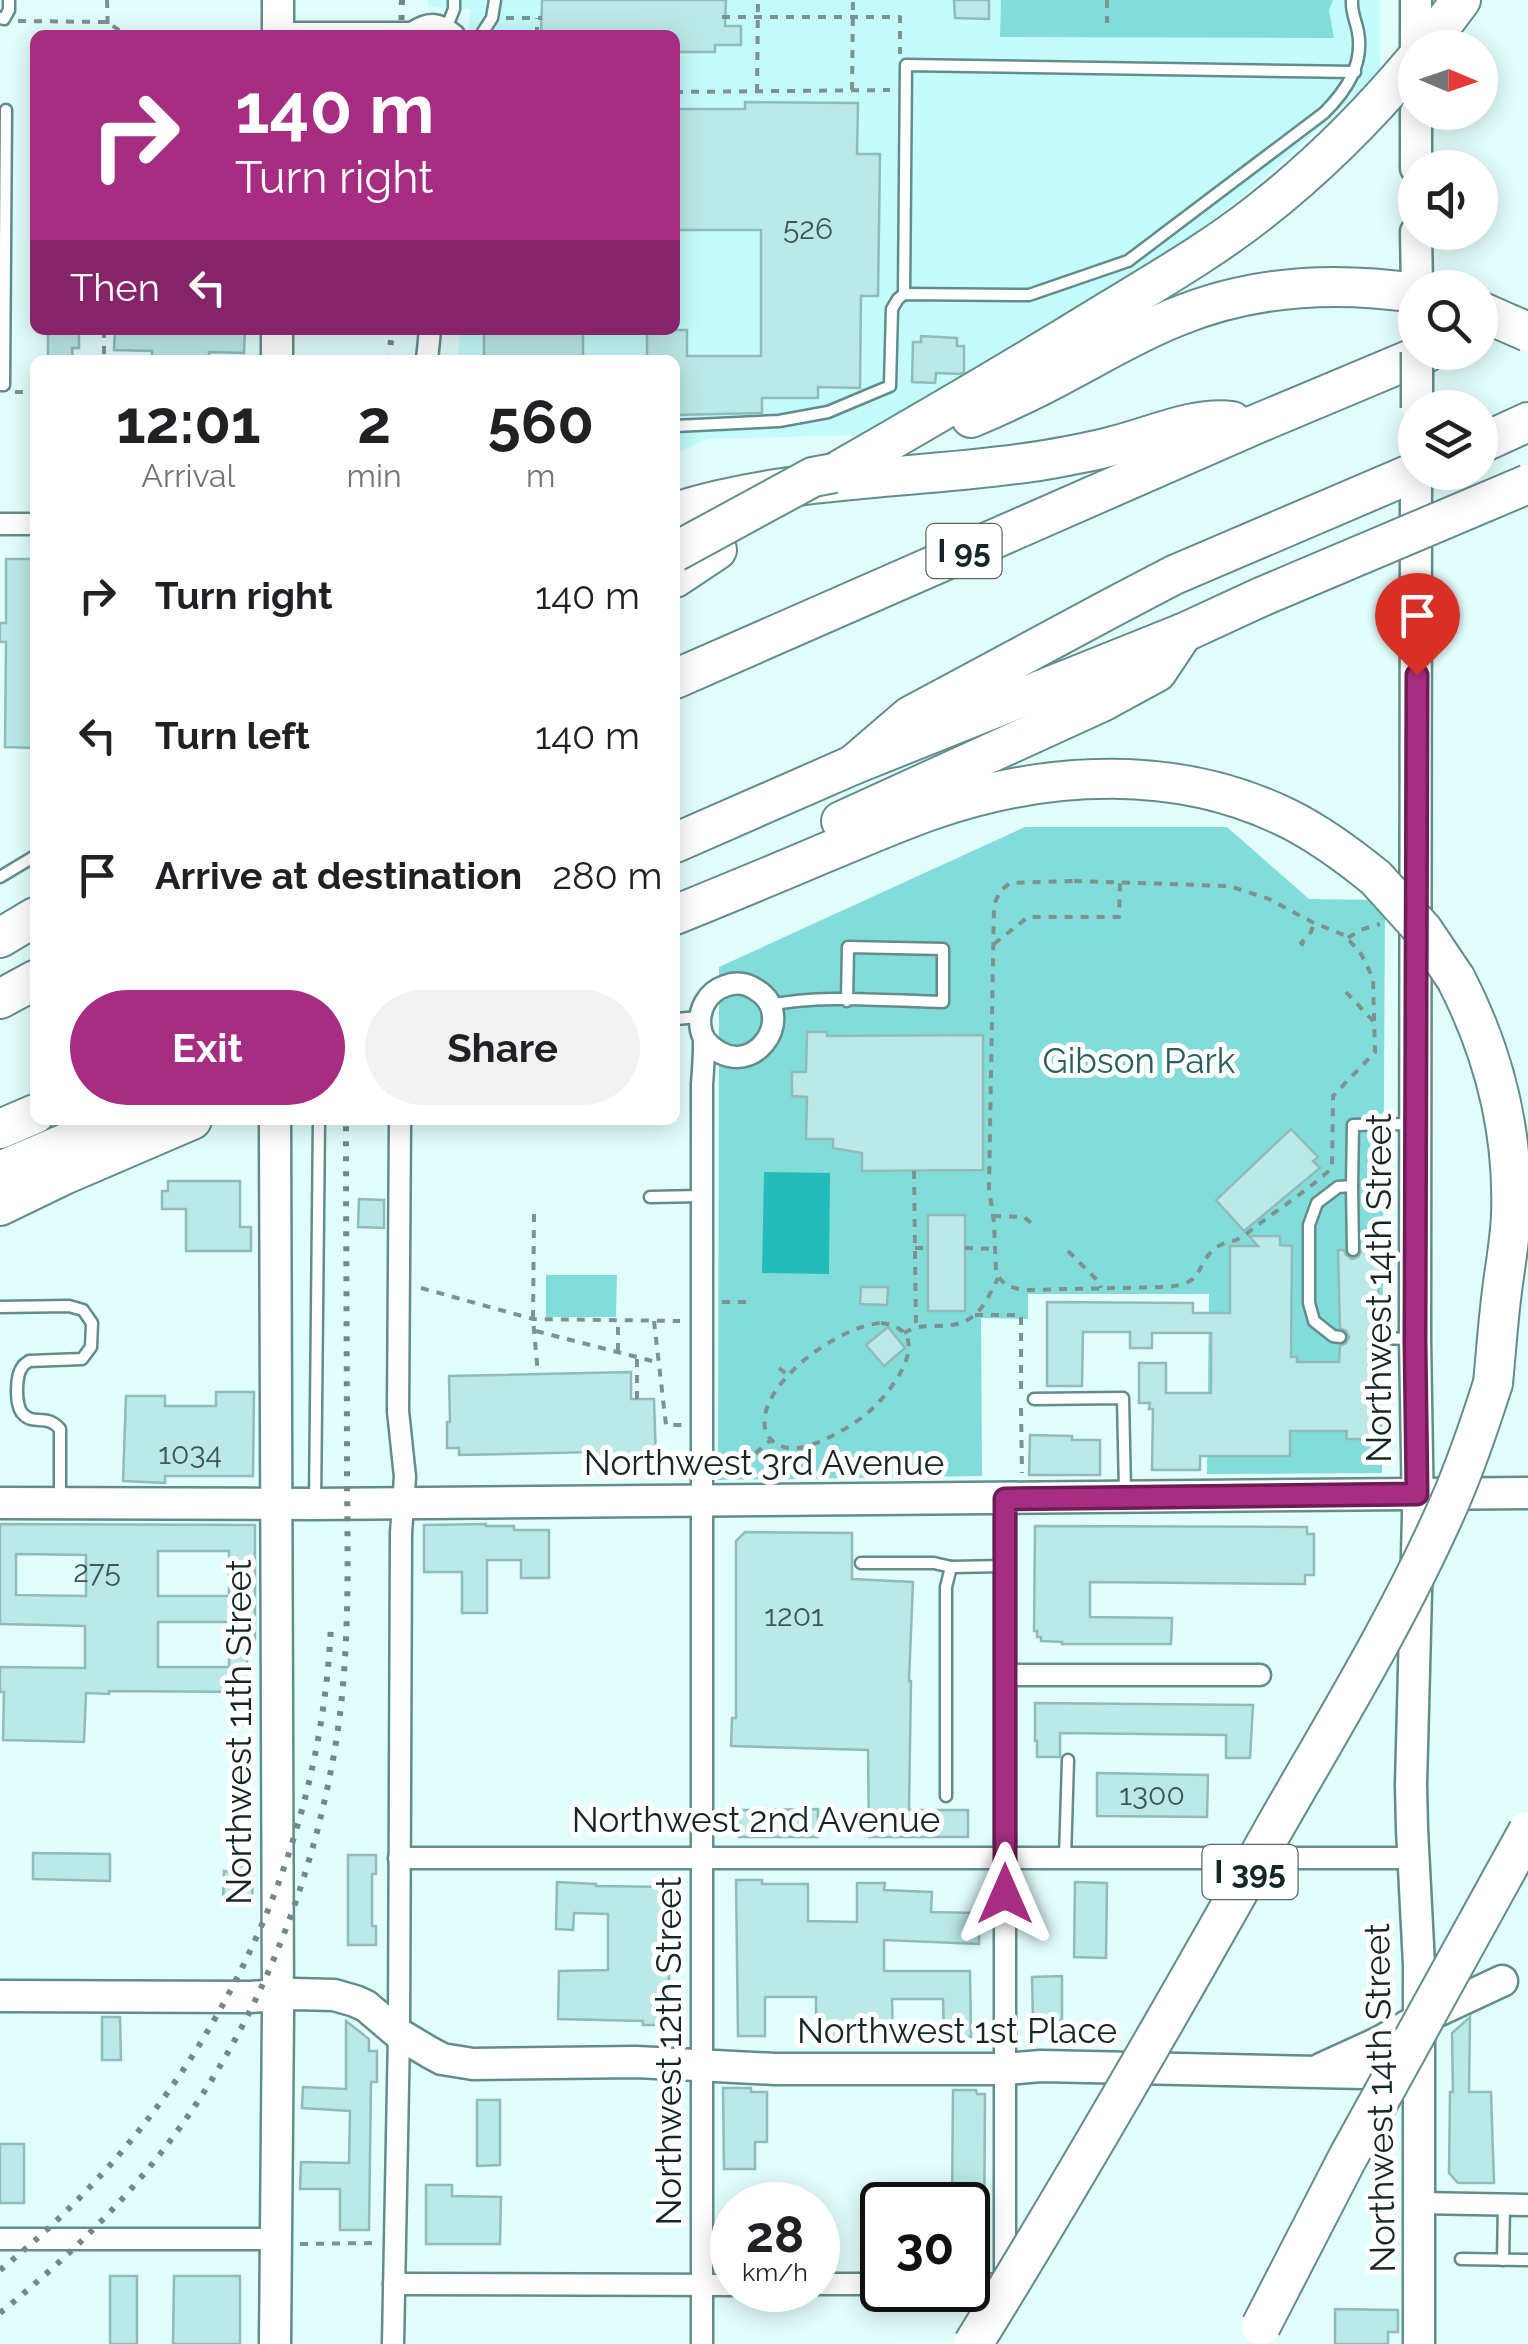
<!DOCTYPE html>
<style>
:root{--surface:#fff;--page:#f2f2f2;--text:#202124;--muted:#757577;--accent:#a72d82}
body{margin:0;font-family:Raleway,sans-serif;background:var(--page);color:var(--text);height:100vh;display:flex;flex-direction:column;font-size:38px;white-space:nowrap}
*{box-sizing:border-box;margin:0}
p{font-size:32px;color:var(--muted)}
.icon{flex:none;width:55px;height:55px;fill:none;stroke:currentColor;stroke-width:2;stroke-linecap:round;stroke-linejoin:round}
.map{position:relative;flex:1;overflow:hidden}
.panel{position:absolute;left:30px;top:355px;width:650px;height:770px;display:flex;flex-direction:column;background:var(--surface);border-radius:15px;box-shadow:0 5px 25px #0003}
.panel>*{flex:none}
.banner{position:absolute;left:30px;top:30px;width:650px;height:305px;border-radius:15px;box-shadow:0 5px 25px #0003;background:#a72d82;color:#fff;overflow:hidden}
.needle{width:65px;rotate:92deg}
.controls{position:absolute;left:1398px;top:30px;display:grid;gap:20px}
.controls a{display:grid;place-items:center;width:100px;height:100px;border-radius:50%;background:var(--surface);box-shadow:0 5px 25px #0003;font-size:50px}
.speed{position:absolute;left:710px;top:2182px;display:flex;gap:20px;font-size:50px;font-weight:700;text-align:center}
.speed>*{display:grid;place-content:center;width:130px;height:130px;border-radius:50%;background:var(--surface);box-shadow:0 5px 25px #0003;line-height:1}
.speed small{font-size:25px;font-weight:400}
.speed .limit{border:5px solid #111;border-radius:15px;background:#fff;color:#111}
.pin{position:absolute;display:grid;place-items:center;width:85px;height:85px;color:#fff;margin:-102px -42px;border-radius:50% 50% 50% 0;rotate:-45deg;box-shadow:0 0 10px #0007}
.pin .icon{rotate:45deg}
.me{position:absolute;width:110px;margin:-55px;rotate:0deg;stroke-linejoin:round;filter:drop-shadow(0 0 8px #0008)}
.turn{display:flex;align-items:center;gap:35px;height:210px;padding:0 40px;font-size:45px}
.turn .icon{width:130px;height:130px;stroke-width:2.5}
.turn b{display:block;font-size:70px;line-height:85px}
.then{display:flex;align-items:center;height:95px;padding:0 40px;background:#0003;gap:20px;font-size:38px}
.eta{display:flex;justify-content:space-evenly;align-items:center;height:170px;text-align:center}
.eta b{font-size:60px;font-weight:700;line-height:70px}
.button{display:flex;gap:20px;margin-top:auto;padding:20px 40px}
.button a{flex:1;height:115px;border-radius:60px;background:var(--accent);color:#fff;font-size:40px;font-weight:700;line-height:115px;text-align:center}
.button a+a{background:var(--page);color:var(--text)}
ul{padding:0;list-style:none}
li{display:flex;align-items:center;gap:30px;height:140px;padding:0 40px}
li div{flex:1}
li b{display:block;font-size:38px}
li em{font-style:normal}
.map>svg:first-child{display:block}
.built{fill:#c3fcfa}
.green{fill:#82ddda}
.water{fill:#23bcb9}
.building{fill:#bbe9e7;stroke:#8fbcba;stroke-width:2.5;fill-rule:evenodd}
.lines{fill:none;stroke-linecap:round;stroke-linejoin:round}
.lane-casing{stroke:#628d8b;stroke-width:15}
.street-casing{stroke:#628d8b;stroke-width:25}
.secondary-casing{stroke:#628d8b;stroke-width:35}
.highway-casing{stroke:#628d8b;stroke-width:42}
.path{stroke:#7c9391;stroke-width:4;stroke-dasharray:8 8;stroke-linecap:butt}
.lane{stroke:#fff;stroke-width:10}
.street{stroke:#fff;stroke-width:20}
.secondary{stroke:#fff;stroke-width:30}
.highway{stroke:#fff;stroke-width:38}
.rail{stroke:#728987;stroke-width:6;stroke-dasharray:5 10;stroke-linecap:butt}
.secondary-bridge-casing{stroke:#628d8b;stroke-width:35;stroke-linecap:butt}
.highway-bridge-casing{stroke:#628d8b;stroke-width:42;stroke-linecap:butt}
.secondary-bridge{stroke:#fff;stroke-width:30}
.highway-bridge{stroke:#fff;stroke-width:38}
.route-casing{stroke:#6d1d54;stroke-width:25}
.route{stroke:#a72d82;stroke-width:18}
.labels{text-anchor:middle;stroke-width:10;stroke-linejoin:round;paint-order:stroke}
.number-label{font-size:30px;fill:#3e5756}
.shield{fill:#fff;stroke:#5a6766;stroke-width:2.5}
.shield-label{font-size:32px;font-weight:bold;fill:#142625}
.park-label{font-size:35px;fill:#265f5d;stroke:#fff}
.street-label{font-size:35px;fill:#142625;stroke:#fff}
</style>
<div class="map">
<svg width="1528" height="2344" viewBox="0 0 1528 2344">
<rect width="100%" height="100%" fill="#e2fefc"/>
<!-- built -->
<polygon class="built" points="428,0 1380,0 1380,72 1260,182 1157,264 864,435 707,439 675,454 675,360 458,360 460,330 675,330 675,35 469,35 470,9 428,7"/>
<!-- green -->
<g class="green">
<polygon points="1001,0 1333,0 1329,10 1334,38 1000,37"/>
<polygon points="1025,827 1227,827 1309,899 1385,900 1382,1473 1207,1474 1209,1294 1028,1294 1028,1319 981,1318 982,1476 718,1480 719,967"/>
<polygon points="546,1275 617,1275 616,1317 546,1317"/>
</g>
<!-- water -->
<polygon class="water" points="764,1172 830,1173 829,1274 762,1273"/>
<!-- building -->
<g class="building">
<polygon points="542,0 726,0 725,26 741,26 741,45 715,45 715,52 675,52 675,35 541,35"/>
<polygon points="954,0 989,0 989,19 955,18"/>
<polygon points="745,102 858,103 857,154 880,154 878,296 861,296 860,388 818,387 818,398 762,398 762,413 675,415 675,360 647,360 647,330 687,330 687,356 761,356 761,230 675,230 675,109 745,109"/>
<polygon points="48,330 79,330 79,348 72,348 73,360 48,360"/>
<polygon points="115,330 245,330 244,353 209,352 209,357 152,356 152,351 114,350"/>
<rect x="484" y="330" width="99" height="30"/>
<polygon points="921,336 957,338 957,346 964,346 964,372 960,374 936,373 935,383 912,382 913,342 921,342"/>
<polygon points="6,559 35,559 35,748 5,747 6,642 0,642 0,623 6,623"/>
<polygon points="807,1032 827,1032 827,1036 983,1035 983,1170 862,1171 862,1153 833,1148 833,1139 806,1139 807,1097 792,1096 792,1072 806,1072"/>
<polygon points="1291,1129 1318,1157 1313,1161 1320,1168 1244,1231 1216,1200"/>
<polygon points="168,1181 240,1181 240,1227 251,1227 251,1251 186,1251 186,1209 162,1209 162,1191 168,1191"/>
<polygon points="359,1199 384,1200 384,1228 358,1227"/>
<rect x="928" y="1215" width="37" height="96"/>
<polygon points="1249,1236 1280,1236 1280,1245 1292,1246 1291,1357 1297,1357 1297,1362 1339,1362 1340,1346 1346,1343 1349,1337 1346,1331 1340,1328 1338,1250 1344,1250 1346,1255 1352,1259 1358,1257 1362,1250 1379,1250 1378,1329 1371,1333 1369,1339 1373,1345 1373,1439 1346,1439 1347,1431 1290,1431 1290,1456 1200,1456 1200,1470 1152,1470 1153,1409 1149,1409 1150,1403 1139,1403 1139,1363 1166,1363 1166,1393 1211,1393 1211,1333 1152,1333 1152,1348 1130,1348 1130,1332 1083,1332 1082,1386 1047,1386 1047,1302 1193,1303 1193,1313 1230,1313 1230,1246 1258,1246"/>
<polygon points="861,1287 888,1287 887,1305 860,1304"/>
<polygon points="888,1327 905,1348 884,1366 866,1345"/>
<polygon points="631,1372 631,1399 654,1399 656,1460 596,1462 596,1452 459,1455 459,1448 447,1448 447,1422 450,1422 449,1376"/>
<polygon points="216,1392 254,1392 253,1476 165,1476 165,1483 123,1481 126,1396 165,1396 165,1406 216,1406"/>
<polygon points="1030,1435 1072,1436 1072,1440 1100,1440 1100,1475 1029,1475"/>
<path d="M0,1524L255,1525V1639H247V1692L109,1691V1694L86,1693L84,1742L3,1740L4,1692H0V1667L85,1668V1626L0,1624ZM158,1551H229V1596H158ZM16,1554L86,1555V1596L16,1595ZM158,1622H229V1667H158Z"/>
<polygon points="486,1524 486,1526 514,1526 514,1530 549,1530 549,1578 521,1578 521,1560 487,1560 487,1613 462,1613 462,1572 424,1572 424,1525"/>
<polygon points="1035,1526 1307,1527 1307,1534 1314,1534 1314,1575 1305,1575 1305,1584 1090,1582 1090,1617 1172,1618 1171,1644 1062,1644 1062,1642 1041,1641 1041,1637 1037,1637 1037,1631 1034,1631"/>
<polygon points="745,1532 852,1533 852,1579 913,1582 909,1681 911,1681 909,1810 968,1810 968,1837 869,1837 868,1750 731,1746 732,1718 736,1718 736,1541"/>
<polygon points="1035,1703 1253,1705 1250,1758 1226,1758 1226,1735 1060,1733 1060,1757 1037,1757 1037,1741 1035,1741"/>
<polygon points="1097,1773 1208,1775 1207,1817 1097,1816"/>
<polygon points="818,1809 818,1837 739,1837 738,1810"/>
<polygon points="33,1853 110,1854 110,1881 33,1879"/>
<polygon points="348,1855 376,1855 376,1874 372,1874 372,1926 376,1926 376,1945 348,1945"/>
<polygon points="229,1865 253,1866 252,1903 223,1902 224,1871 229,1872"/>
<polygon points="736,1880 762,1880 762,1884 808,1884 808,1921 857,1922 857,1883 885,1883 884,1890 932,1892 931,1912 979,1913 979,1944 884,1940 884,1971 970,1971 971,2037 944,2037 943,1999 892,1999 893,2038 816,2036 816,1997 765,1997 765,2036 738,2036"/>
<polygon points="557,1882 596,1884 596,1886 669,1887 669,2025 643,2025 643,2021 558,2019 559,1971 608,1970 608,1914 574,1913 573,1930 556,1929"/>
<polygon points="1075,1882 1107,1883 1106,1958 1074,1957"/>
<polygon points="1062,1976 1062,2021 1033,2021 1032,1977"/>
<polygon points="102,2017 120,2017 121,2060 102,2060"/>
<polygon points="1470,2017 1469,2092 1491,2092 1494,2183 1458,2183 1449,2173 1450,2092 1453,2092 1452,2033"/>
<polygon points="346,2021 369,2039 369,2051 377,2051 377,2082 371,2082 369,2230 340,2230 340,2189 300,2189 301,2162 349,2163 350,2111 302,2108 303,2087 346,2089"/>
<polygon points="723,2088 751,2088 751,2092 767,2092 767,2142 755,2142 755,2169 724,2169"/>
<polygon points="953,2090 976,2090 977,2094 985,2094 984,2255 968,2255 968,2205 952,2205"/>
<polygon points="477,2100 500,2100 500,2165 477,2166"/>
<rect x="0" y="2144" width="24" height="59"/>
<polygon points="426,2185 452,2185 452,2196 501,2197 500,2244 426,2244"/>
<rect x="110" y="2276" width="27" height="68"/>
<polygon points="174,2276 240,2276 240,2344 173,2344"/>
<polygon points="1335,2309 1398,2310 1398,2332 1388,2332 1388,2344 1335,2344"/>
</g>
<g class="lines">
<!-- lane casing -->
<g class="lane-casing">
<g id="lane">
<polyline points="0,18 4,19 9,10 9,0"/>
<polyline points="446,29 454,9 454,0"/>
<polyline points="481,35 492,18 495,0"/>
<polyline points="904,294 906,65 1355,72"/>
<polyline points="0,385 4,385 6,110"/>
<path d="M675,426L779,421L828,412L890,386L892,309L898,299L904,294L1029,295L1128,261L1324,113C1346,91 1364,65 1358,32C1356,21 1351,12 1352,0"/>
<polyline points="0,877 35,856"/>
<path d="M770,1005C821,994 889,1001 943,1002V949L848,947L847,1001"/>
<polyline points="675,1019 700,1017"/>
<polyline points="1352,1186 1353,1250"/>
<polyline points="650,1197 701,1196"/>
<path d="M0,1307L69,1306L83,1310L92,1323L91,1347L82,1359L29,1361C27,1363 24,1364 23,1366C15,1375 15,1406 23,1414C34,1426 46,1413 60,1429V1498"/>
<polyline points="1340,1337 1333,1336 1314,1321 1309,1303 1309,1225 1317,1203 1338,1187 1352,1186 1353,1125 1410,1124"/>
<polyline points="1378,1338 1409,1339"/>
<polyline points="1034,1399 1123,1398 1125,1491"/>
<polyline points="315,1503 319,1120"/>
<polyline points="861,1563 934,1563 951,1567 1005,1566"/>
<polyline points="946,1796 946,1587 951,1567"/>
<polyline points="1065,1858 1068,1760"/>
<polyline points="1461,2259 1528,2260"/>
<polyline points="1503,2260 1504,2205"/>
</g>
</g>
<!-- street casing -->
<g class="street-casing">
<g id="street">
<polyline points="278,33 412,33 416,35"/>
<path d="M412,33C428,22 438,22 454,35"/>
<polyline points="427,360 430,330"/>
<polyline points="0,524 35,524"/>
<polyline points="1006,1675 1260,1675"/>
<polyline points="399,1858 1413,1858"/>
<polyline points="1420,2203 1528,2205"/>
<polyline points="0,2239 276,2239"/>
<polyline points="394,2284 732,2285"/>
<polyline points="818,2284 882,2284"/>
<polyline points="968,2284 1005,2285 1005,1499"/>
<polyline points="393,2344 399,2034 401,1533 405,1477 398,1411 400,1120"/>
<path d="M702,2344V1084C703,1071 704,1058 704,1045C704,1031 704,1043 701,1030C697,1011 707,992 725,986C735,982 746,983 755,989C802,1016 748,1091 704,1039"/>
</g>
</g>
<!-- secondary casing -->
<g class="secondary-casing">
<g id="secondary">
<polyline points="1416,0 1416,48"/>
<polyline points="278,35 278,0"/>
<polyline points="1416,112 1416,168"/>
<polyline points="1416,232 1417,288"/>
<polyline points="277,360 277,330"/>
<polyline points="1416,472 1415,1340 1418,1515 1411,1785 1412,1829 1419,1965 1419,2344"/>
<polyline points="0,1503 315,1504 1528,1493"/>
<polyline points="0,1996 250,1997 294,1994 334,1995 355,2001 366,2006 399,2034 429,2052 442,2059 473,2064 636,2062 775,2069 1005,2069 1041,2066 1411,2074"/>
<polyline points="1321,2069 1380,2042 1418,2020 1502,1981"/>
<polyline points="275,2344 278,2012 275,1120"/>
</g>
</g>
<!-- highway casing -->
<g class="highway-casing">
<g id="highway">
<polyline points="1425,48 1461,0"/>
<path d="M971,418C1004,404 1036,389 1067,372C1103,353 1138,332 1176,317C1253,285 1333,281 1415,293"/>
<polyline points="1480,444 1528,422"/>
<path d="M834,473C927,420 1019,366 1110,310C1159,280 1211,250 1257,214C1315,169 1368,116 1415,60"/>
<path d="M675,512C794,474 923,480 1045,460C1068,456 1091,452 1113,446C1151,437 1193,416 1232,421"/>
<polyline points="675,578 717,550"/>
<polyline points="675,679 1254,425 1428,352"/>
<polyline points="853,765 910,716 1111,608 1174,575 1415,472"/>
<polyline points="841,821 1100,703 1157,672 1183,633"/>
<polyline points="675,843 853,765 1183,633 1261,597"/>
<path d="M675,915C724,895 773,875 822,854C859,839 897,822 935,809C1049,770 1179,764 1289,819C1321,835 1349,856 1376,878"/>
<polyline points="0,938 35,917"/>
<path d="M1456,979C1494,1053 1514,1132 1511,1215C1510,1241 1505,1266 1502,1291C1498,1322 1496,1353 1493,1383"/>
<polyline points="0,999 35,980"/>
<polyline points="0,1129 35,1114"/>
<polyline points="0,1171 120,1120"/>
<polyline points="0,1206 64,1175 192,1120"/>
</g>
</g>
<!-- path -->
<g class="path">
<polyline points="107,0 108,35"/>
<polyline points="1107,0 1107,23"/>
<polyline points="722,17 900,17 900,54"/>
<polyline points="506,18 542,18"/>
<polyline points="18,21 107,22 126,35"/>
<polyline points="537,35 537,18"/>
<polyline points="852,90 853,0"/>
<polyline points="675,92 890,90"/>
<polyline points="757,92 758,0"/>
<polyline points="104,330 104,360"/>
<polyline points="15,392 35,392"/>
<path d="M1074,881L1229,886L1269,899L1312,922L1344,935L1360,952L1373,978L1375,1052L1333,1096L1332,1168C1305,1193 1273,1212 1245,1235C1237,1242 1226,1241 1217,1247C1192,1266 1208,1284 1165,1287L1026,1290C1011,1288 1002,1286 996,1271L994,1222L989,1188L994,905L1000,891L1010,883Z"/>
<polyline points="1348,938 1360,930 1380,924"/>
<polyline points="994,944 1028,917 1119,917 1120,882"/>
<polyline points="1304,945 1301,943 1311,932 1314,923"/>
<polyline points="1346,992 1374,1022"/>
<polyline points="914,1171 916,1327"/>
<polyline points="534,1214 533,1319 538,1374"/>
<polyline points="993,1216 1024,1217 1037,1228"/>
<polyline points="915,1248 928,1248"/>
<polyline points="965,1248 994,1249"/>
<polyline points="1068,1251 1100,1283 1101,1288"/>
<polyline points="421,1288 533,1319 680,1321"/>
<polyline points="722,1302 746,1302"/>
<polyline points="975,1315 1021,1315 1021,1393"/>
<polyline points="654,1321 666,1425 682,1425"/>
<path d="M881,1323C938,1330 893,1390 871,1410C854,1425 833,1437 811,1445C788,1454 760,1445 765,1415C773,1374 841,1326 881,1323Z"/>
<polyline points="536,1331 660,1363"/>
<path d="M904,1333C915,1326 924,1326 937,1326C975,1326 982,1310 998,1278"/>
<polyline points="618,1351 618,1321"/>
<polyline points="779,1368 789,1376"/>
<polyline points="637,1399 637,1357"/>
<polyline points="1021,1408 1022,1473"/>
<polyline points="731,1474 771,1440"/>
<polyline points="300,2244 376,2243"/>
</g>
<!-- lane -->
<use href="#lane" class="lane"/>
<!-- street -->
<use href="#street" class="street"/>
<!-- secondary -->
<use href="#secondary" class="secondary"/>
<!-- highway -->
<use href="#highway" class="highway"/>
<!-- rail -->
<g class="rail">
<polyline points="401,35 402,0"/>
<polyline points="389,360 392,330"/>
<path d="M0,2270C195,2114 320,1875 331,1625"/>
<path d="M0,2313C49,2273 95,2231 137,2182C237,2066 302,1920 331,1770C350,1676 348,1579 347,1483C347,1362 346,1241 346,1120"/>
</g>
<!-- secondary-bridge casing -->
<g class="secondary-bridge-casing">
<polyline id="secondary-bridge" points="1417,352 1417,408"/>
</g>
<!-- highway-bridge casing -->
<g class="highway-bridge-casing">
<g id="highway-bridge">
<polyline points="1480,311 1528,332"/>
<polyline points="675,552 813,477 834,473"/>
<polyline points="1261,597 1528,484"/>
<polyline points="1376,878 1423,930 1456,979"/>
<polyline points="1261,2326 1347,2159 1528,1831"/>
<path d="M973,2344C1077,2176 1175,2005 1272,1832C1333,1725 1399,1618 1449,1504C1466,1465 1480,1424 1493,1383"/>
</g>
</g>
<!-- secondary-bridge -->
<use href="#secondary-bridge" class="secondary-bridge"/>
<!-- highway-bridge -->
<use href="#highway-bridge" class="highway-bridge"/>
</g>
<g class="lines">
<!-- route casing -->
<g class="route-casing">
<polyline id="route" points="1005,1894 1005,1499 1417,1494 1415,1340 1417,675"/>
</g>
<!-- route -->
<use href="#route" class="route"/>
</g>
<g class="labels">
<!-- number labels -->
<g class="number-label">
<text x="808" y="239">526</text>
<text x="190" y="1464">1034</text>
<text x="97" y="1582">275</text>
<text x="794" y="1626">1201</text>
<text x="1152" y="1805">1300</text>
</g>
<!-- shield labels -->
<g class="shield">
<rect x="926.5" y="524" width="75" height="54" rx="8"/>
<rect x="1202.5" y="1845" width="95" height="54" rx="8"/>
</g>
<g class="shield-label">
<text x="964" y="562">I 95</text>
<text x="1250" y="1883">I 395</text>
</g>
<!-- park labels -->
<g class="park-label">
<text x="1139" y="1073">Gibson Park</text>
</g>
<!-- street labels -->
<g class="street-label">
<text transform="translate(1379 1288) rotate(-90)" y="12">Northwest 14th Street</text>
<text x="764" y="1475">Northwest 3rd Avenue</text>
<text transform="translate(239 1732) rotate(-90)" y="12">Northwest 11th Street</text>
<text x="756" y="1832">Northwest 2nd Avenue</text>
<text x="957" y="2043">Northwest 1st Place</text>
<text transform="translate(669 2051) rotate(-90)" y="12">Northwest 12th Street</text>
<text transform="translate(1380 2098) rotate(-91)" y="12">Northwest 14th Street</text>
</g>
</g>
</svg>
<div class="controls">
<a><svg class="needle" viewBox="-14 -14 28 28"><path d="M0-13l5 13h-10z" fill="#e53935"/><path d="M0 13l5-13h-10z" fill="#757577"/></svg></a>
<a><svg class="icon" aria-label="sound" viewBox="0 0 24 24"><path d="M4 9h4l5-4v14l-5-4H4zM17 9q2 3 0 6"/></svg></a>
<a><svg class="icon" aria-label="search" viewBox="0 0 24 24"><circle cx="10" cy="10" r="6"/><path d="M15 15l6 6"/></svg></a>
<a><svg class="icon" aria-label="layers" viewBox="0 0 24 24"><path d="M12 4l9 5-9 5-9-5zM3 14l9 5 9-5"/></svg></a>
</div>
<div class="speed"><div>28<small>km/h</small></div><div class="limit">30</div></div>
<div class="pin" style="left:1417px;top:675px;background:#d93025"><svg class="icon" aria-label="arrive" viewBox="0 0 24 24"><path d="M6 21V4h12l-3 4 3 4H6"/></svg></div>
<svg class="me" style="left:1005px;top:1894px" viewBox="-20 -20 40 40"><path d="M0-17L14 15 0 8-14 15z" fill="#a72d82" stroke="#fff" stroke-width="4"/></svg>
<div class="banner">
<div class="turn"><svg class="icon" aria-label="right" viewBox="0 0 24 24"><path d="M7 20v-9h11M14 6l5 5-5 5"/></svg><div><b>140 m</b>Turn right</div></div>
<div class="then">Then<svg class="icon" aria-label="left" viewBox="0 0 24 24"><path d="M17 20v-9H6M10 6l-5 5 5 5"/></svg></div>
</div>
<section class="panel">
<div class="eta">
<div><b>12:01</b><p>Arrival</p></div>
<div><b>2</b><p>min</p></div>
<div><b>560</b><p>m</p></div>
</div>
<ul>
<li><svg class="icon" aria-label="right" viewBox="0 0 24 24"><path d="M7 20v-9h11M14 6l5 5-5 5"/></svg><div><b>Turn right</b></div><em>140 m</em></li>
<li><svg class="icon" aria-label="left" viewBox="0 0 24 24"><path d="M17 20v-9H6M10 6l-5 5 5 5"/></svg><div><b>Turn left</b></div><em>140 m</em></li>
<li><svg class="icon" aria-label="arrive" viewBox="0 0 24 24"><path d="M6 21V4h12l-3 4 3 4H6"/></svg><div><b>Arrive at destination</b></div><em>280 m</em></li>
</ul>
<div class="button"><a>Exit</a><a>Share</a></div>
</section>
</div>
